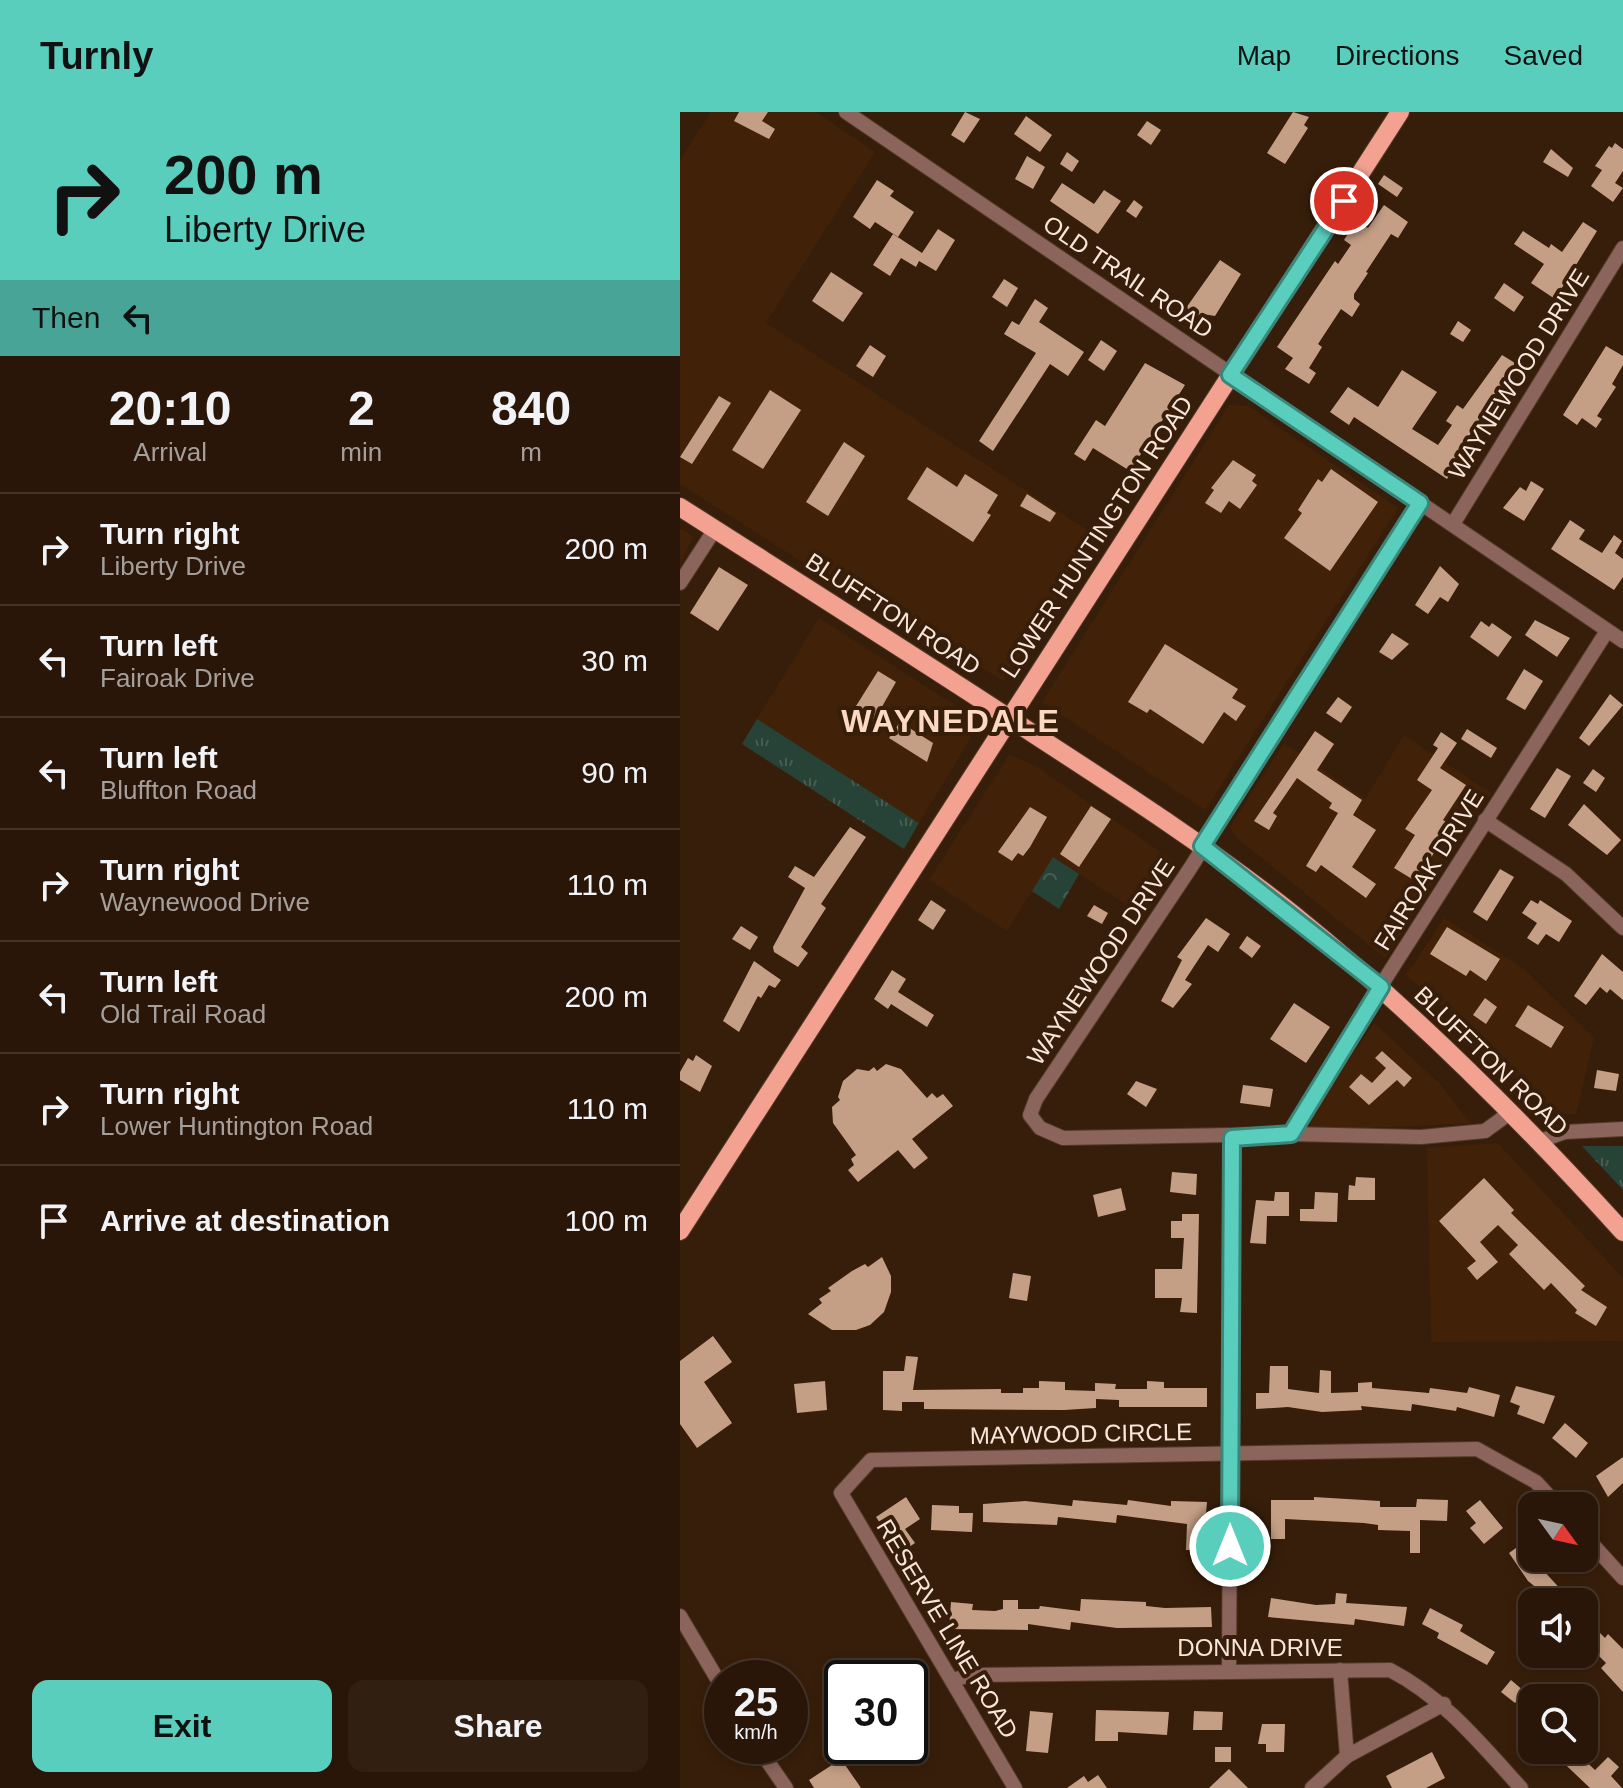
<!DOCTYPE html>
<style>
:root{--surface:#291608;--page:#311f12;--text:#f1f3f6;--muted:#a59f9c;--line:#453529;--accent:#5acebd}
body{margin:0;font-family:Helvetica,sans-serif;background:var(--page);color:var(--text);height:100vh;display:flex;flex-direction:column;font-size:30px;white-space:nowrap}
*{box-sizing:border-box;margin:0}
p{font-size:26px;color:var(--muted)}
.icon{flex:none;width:44px;height:44px;fill:none;stroke:currentColor;stroke-width:2;stroke-linecap:round;stroke-linejoin:round}
.map{position:relative;flex:1;overflow:hidden}
.panel{display:flex;flex-direction:column;background:var(--surface);width:680px}
.panel>*{flex:none}
.guide{background:#5acebd;color:#111;overflow:hidden}
.needle{width:52px;rotate:123deg}
.fabs{position:absolute;left:838px;top:1380px;display:grid;gap:16px}
.fabs a{display:grid;place-items:center;width:80px;height:80px;border-radius:16px;background:var(--surface);box-shadow:0 4px 12px #0003,0 0 0 2px var(--line);font-size:40px}
.speed{position:absolute;left:24px;top:1548px;display:flex;gap:16px;font-size:40px;font-weight:700;text-align:center}
.speed>*{display:grid;place-content:center;width:104px;height:104px;border-radius:50%;background:var(--surface);box-shadow:0 4px 12px #0003,0 0 0 2px var(--line);line-height:1}
.speed small{font-size:20px;font-weight:400}
.speed .limit{border:4px solid #111;border-radius:12px;background:#fff;color:#111}
.pin{position:absolute;display:grid;place-items:center;width:68px;height:68px;color:#fff;margin:-34px;border:4px solid #fff;border-radius:50%;box-shadow:0 2px 8px #0007}
.me{position:absolute;width:88px;margin:-44px;rotate:0deg;stroke-linejoin:round;filter:drop-shadow(0 0 6px #0008)}
.turn{display:flex;align-items:center;gap:28px;height:168px;padding:0 32px;font-size:36px}
.turn .icon{width:104px;height:104px;stroke-width:2.5}
.turn b{display:block;font-size:56px;line-height:68px}
.then{display:flex;align-items:center;height:76px;padding:0 32px;background:#0003;gap:16px;font-size:30px}
.eta{display:flex;justify-content:space-evenly;align-items:center;height:136px;text-align:center}
.eta b{font-size:48px;font-weight:600;line-height:56px}
.cta{display:flex;gap:16px;margin-top:auto;padding:16px 32px}
.cta a{flex:1;height:92px;border-radius:16px;background:var(--accent);color:#111;font-size:32px;font-weight:600;line-height:92px;text-align:center}
.cta a+a{background:var(--page);color:var(--text)}
ul{padding:0;list-style:none}
li{display:flex;align-items:center;gap:24px;height:112px;padding:0 32px;border-top:2px solid var(--line)}
li div{flex:1}
li b{display:block;font-size:30px}
li em{font-style:normal}
header{display:flex;align-items:center;gap:48px;box-sizing:border-box;height:112px;padding:0 40px;background:var(--accent);color:#111}
header strong{font-size:38px}
nav{display:flex;gap:44px;margin-inline-start:auto;font-size:28px}
main{display:flex;flex:1;min-height:0}
.map>svg:first-child{display:block}
.built{fill:#412209}
.grass{fill:url(#grass-tufts)}
.forest{fill:url(#forest-crowns)}
.building{fill:#c59f85}
.lines{fill:none;stroke-linecap:round;stroke-linejoin:round}
.minor-casing{stroke:#523a27;stroke-width:16}
.major-casing{stroke:#523a27;stroke-width:20}
.minor{stroke:#8b645c;stroke-width:14}
.major{stroke:#f3a292;stroke-width:18}
.route-casing{stroke:#3a867b;stroke-width:20}
.route{stroke:#5acebd;stroke-width:14}
.labels{text-anchor:middle;stroke-width:8;stroke-linejoin:round;paint-order:stroke}
.street-label{font-size:24px;fill:#f8e6da;stroke:#371e0a}
.district-label{font-size:32px;font-weight:bold;letter-spacing:2px;fill:#fbd9c2;stroke:#371e0a}
</style>
<header>
<strong>Turnly</strong>
<nav><a>Map</a><a>Directions</a><a>Saved</a></nav>
</header>
<main>
<section class="panel">
<div class="guide">
<div class="turn"><svg class="icon" aria-label="right" viewBox="0 0 24 24"><path d="M7 20v-9h11M14 6l5 5-5 5"/></svg><div><b>200 m</b>Liberty Drive</div></div>
<div class="then">Then<svg class="icon" aria-label="left" viewBox="0 0 24 24"><path d="M17 20v-9H6M10 6l-5 5 5 5"/></svg></div>
</div>
<div class="eta">
<div><b>20:10</b><p>Arrival</p></div>
<div><b>2</b><p>min</p></div>
<div><b>840</b><p>m</p></div>
</div>
<ul>
<li><svg class="icon" aria-label="right" viewBox="0 0 24 24"><path d="M7 20v-9h11M14 6l5 5-5 5"/></svg><div><b>Turn right</b><p>Liberty Drive</p></div><em>200 m</em></li>
<li><svg class="icon" aria-label="left" viewBox="0 0 24 24"><path d="M17 20v-9H6M10 6l-5 5 5 5"/></svg><div><b>Turn left</b><p>Fairoak Drive</p></div><em>30 m</em></li>
<li><svg class="icon" aria-label="left" viewBox="0 0 24 24"><path d="M17 20v-9H6M10 6l-5 5 5 5"/></svg><div><b>Turn left</b><p>Bluffton Road</p></div><em>90 m</em></li>
<li><svg class="icon" aria-label="right" viewBox="0 0 24 24"><path d="M7 20v-9h11M14 6l5 5-5 5"/></svg><div><b>Turn right</b><p>Waynewood Drive</p></div><em>110 m</em></li>
<li><svg class="icon" aria-label="left" viewBox="0 0 24 24"><path d="M17 20v-9H6M10 6l-5 5 5 5"/></svg><div><b>Turn left</b><p>Old Trail Road</p></div><em>200 m</em></li>
<li><svg class="icon" aria-label="right" viewBox="0 0 24 24"><path d="M7 20v-9h11M14 6l5 5-5 5"/></svg><div><b>Turn right</b><p>Lower Huntington Road</p></div><em>110 m</em></li>
<li><svg class="icon" aria-label="arrive" viewBox="0 0 24 24"><path d="M6 21V4h12l-3 4 3 4H6"/></svg><div><b>Arrive at destination</b></div><em>100 m</em></li>
</ul>
<div class="cta"><a>Exit</a><a>Share</a></div>
</section>
<div class="map">
<svg width="943" height="1676" viewBox="0 0 943 1676">
<defs>
<pattern id="grass-tufts" width="24" height="20" patternUnits="userSpaceOnUse" patternTransform="scale(2)"><rect width="24" height="20" fill="#274236"/><path d="M3 7l-1-3M5 7V3M7 7l1-3M15 17l-1-3M17 17v-4M19 17l1-3" fill="none" stroke="#475d52"/></pattern>
<pattern id="forest-crowns" width="20" height="18" patternUnits="userSpaceOnUse" patternTransform="scale(2)"><rect width="20" height="18" fill="#274236"/><path d="M2 6a3 3 0 1 1 6 0M12 15a3 3 0 1 1 6 0" fill="none" stroke="#475d52"/></pattern>
</defs>
<rect width="100%" height="100%" fill="#371e0a"/>
<!-- built -->
<g class="built">
<polygon points="31,0 136,0 195,40 86,211 418,425 323,569 179,477 163,476 0,372 0,48"/>
<polygon points="549,293 568,294 718,396 525,698 362,590"/>
<polygon points="0,416 13,424 0,453"/>
<polygon points="139,506 295,606 299,612 239,711 77,607"/>
<polygon points="724,623 811,681 705,846 557,726 550,715 604,631 685,687"/>
<polygon points="329,643 354,653 498,752 465,805 373,745 327,819 249,768"/>
<polygon points="764,806 843,856 914,926 896,1002 872,1002 800,926 726,863"/>
<polygon points="694,911 761,973 790,1011 633,1019 628,1009"/>
<polygon points="818,1031 943,1166 943,1229 751,1230 747,1036"/>
</g>
<!-- grass -->
<g class="grass">
<polygon points="77,607 239,711 224,737 62,632"/>
<polygon points="902,1034 943,1034 943,1078"/>
</g>
<!-- forest -->
<polygon class="forest" points="373,745 399,762 379,797 352,779"/>
<!-- building -->
<g class="building">
<polygon points="59,0 88,0 82,9 95,17 89,27 54,9"/>
<polygon points="285,0 300,7 284,31 271,23"/>
<polygon points="613,0 629,5 624,13 628,16 605,52 587,41"/>
<polygon points="346,4 372,23 360,40 334,22"/>
<polygon points="467,9 481,18 471,33 457,23"/>
<polygon points="935,31 943,37 943,59 935,71 943,76 933,90 911,74 922,58 915,54 929,34 932,36"/>
<polygon points="871,37 893,56 888,65 863,50"/>
<polygon points="387,40 399,49 392,60 380,52"/>
<polygon points="347,44 365,55 353,77 335,67"/>
<polygon points="704,63 723,76 717,85 698,72"/>
<polygon points="197,68 214,79 210,84 234,100 218,125 195,110 190,117 173,105"/>
<polygon points="382,71 414,92 424,78 441,89 418,122 370,89"/>
<polygon points="454,88 463,95 456,106 446,99"/>
<polygon points="704,93 728,110 718,126 711,122 686,160 688,161 674,182 674,187 680,192 672,205 661,197 638,232 642,235 629,256 636,261 629,272 605,257 613,246 597,235 655,149 658,152 671,133 664,128 676,109 688,116"/>
<polygon points="903,110 917,119 875,187 851,171 864,152 834,132 843,119 869,136 871,132 882,140"/>
<polygon points="258,117 275,128 256,159 239,149 236,155 221,146 210,164 193,153 213,122 242,141"/>
<polygon points="540,148 561,162 535,204 523,202 521,205 506,196"/>
<polygon points="151,160 183,181 163,210 132,189"/>
<polygon points="324,167 338,176 327,195 312,185"/>
<polygon points="824,171 844,185 834,200 814,186"/>
<polygon points="355,187 368,196 359,210 404,240 388,264 370,252 313,339 299,329 356,241 324,222 332,209 339,213"/>
<polygon points="778,209 791,218 783,230 770,222"/>
<polygon points="421,228 437,239 424,259 408,248"/>
<polygon points="190,233 206,244 193,265 176,254"/>
<polygon points="926,234 943,244 943,253 932,272 936,275 917,304 922,307 916,316 902,306 897,313 883,303"/>
<polygon points="822,243 835,251 776,345 779,347 767,367 674,305 669,313 650,300 668,275 698,295 722,258 757,280 732,317 758,333 772,313 766,309 777,293 783,297"/>
<polygon points="465,251 505,273 450,359 413,336 405,349 394,342 416,308 425,314"/>
<polygon points="90,278 121,298 83,357 52,338"/>
<polygon points="39,284 51,291 12,352 0,345"/>
<polygon points="164,330 185,344 148,404 126,390"/>
<polygon points="553,348 576,363 572,369 577,373 560,397 549,389 541,401 525,391 534,378 531,376"/>
<polygon points="247,355 277,375 285,362 318,383 307,401 311,403 293,430 227,387"/>
<polygon points="651,357 698,390 650,459 604,426 622,401 618,398 632,376 638,367 642,370"/>
<polygon points="851,369 864,377 844,409 823,396 840,375 846,379"/>
<polygon points="347,382 376,401 370,410 340,394"/>
<polygon points="890,408 905,418 899,427 922,441 934,423 942,429 935,441 943,447 943,465 934,478 871,437"/>
<polygon points="760,454 779,472 768,490 760,485 748,502 735,493"/>
<polygon points="39,455 68,473 38,519 10,501"/>
<polygon points="855,508 890,526 877,545 845,523"/>
<polygon points="801,509 809,515 812,511 832,525 818,545 790,525"/>
<polygon points="712,521 729,532 712,548 699,540"/>
<polygon points="485,532 558,577 552,586 566,594 556,609 544,600 523,632 470,597 467,601 448,590"/>
<polygon points="844,557 863,569 845,598 826,587"/>
<polygon points="198,559 216,570 191,614 171,602"/>
<polygon points="930,582 943,593 909,634 899,626"/>
<polygon points="658,585 672,595 661,611 646,601"/>
<polygon points="220,610 253,631 247,650 209,626"/>
<polygon points="787,617 817,636 811,646 781,627"/>
<polygon points="635,619 654,632 637,658 682,688 673,703 696,718 672,755 696,772 686,786 641,753 636,760 626,754 658,701 649,696 652,691 617,666 593,701 597,704 589,718 574,709"/>
<polygon points="761,620 777,631 760,656 786,673 763,708 770,713 737,770 714,756 735,723 725,717 752,678 737,668 758,636 753,633"/>
<polygon points="877,656 891,664 865,706 850,697"/>
<polygon points="913,657 925,666 916,680 903,671"/>
<polygon points="904,692 941,728 927,743 888,713"/>
<polygon points="411,694 431,707 399,755 380,742"/>
<polygon points="350,695 367,705 350,735 343,744 338,741 332,749 318,740"/>
<polygon points="170,715 186,725 141,792 146,796 121,835 128,841 118,855 94,840 93,835 125,776 108,765 115,754 134,765"/>
<polygon points="820,757 834,765 807,809 793,800"/>
<polygon points="251,788 266,798 253,818 238,808"/>
<polygon points="851,788 858,792 860,788 892,809 879,830 866,822 858,833 847,826 857,811 842,801"/>
<polygon points="414,793 428,801 422,812 407,804"/>
<polygon points="526,806 550,822 538,840 528,833 505,868 512,872 493,896 481,889 502,848 497,845"/>
<polygon points="61,814 78,825 70,838 52,827"/>
<polygon points="767,815 820,847 806,869 790,858 786,864 750,842"/>
<polygon points="567,824 581,834 572,846 559,836"/>
<polygon points="922,842 943,860 943,888 930,877 927,881 920,875 906,893 894,884"/>
<polygon points="74,849 101,868 95,876 89,873 81,886 78,884 59,920 43,909"/>
<polygon points="212,858 226,867 218,880 254,903 247,915 211,892 208,897 194,887"/>
<polygon points="805,886 817,895 806,912 793,903"/>
<polygon points="614,891 650,915 626,951 590,927"/>
<polygon points="848,893 884,915 871,936 835,914"/>
<polygon points="702,939 732,966 724,975 717,968 689,993 669,975 681,962 692,971 706,956 695,946"/>
<polygon points="16,943 32,954 20,980 0,968 0,960 8,946 13,949"/>
<polygon points="206,952 221,957 247,986 252,981 257,986 263,982 273,994 232,1027 248,1046 234,1057 218,1038 178,1070 168,1058 174,1053 171,1047 176,1043 153,1011 152,995 160,988 158,985 163,969 177,957 189,959 194,955 197,959"/>
<polygon points="917,958 939,962 936,979 914,976"/>
<polygon points="456,969 477,977 466,995 447,982"/>
<polygon points="563,973 593,977 590,995 560,991"/>
<polygon points="492,1060 517,1062 516,1083 490,1080"/>
<polygon points="676,1065 695,1066 695,1088 668,1088 669,1073 675,1074"/>
<polygon points="804,1066 834,1098 831,1101 905,1174 901,1178 927,1195 916,1214 895,1201 897,1198 871,1171 864,1178 829,1142 838,1133 818,1113 800,1130 818,1150 797,1168 787,1156 796,1149 759,1109"/>
<polygon points="441,1076 446,1098 418,1105 413,1083"/>
<polygon points="595,1080 609,1080 609,1104 587,1104 586,1132 570,1131 576,1088 594,1089"/>
<polygon points="635,1080 658,1081 657,1110 620,1109 620,1097 634,1097"/>
<polygon points="502,1102 519,1102 517,1201 500,1200 502,1186 475,1186 475,1157 502,1157 504,1126 491,1126 491,1109 502,1109"/>
<polygon points="202,1145 211,1164 211,1180 204,1200 190,1213 176,1218 152,1218 128,1202 142,1191 139,1187 151,1179 148,1176 172,1159 185,1152 188,1155"/>
<polygon points="333,1161 351,1164 347,1189 329,1186"/>
<polygon points="33,1224 52,1250 24,1270 52,1311 17,1336 0,1312 0,1249"/>
<polygon points="226,1244 238,1245 233,1278 321,1277 321,1281 343,1281 343,1276 359,1276 359,1269 385,1270 385,1278 415,1279 415,1271 436,1272 435,1277 467,1277 467,1269 484,1270 484,1276 527,1276 527,1295 439,1295 439,1288 416,1287 416,1296 384,1298 244,1297 244,1290 222,1290 222,1299 203,1298 203,1259 224,1259"/>
<polygon points="590,1254 608,1254 608,1277 639,1281 640,1258 651,1259 651,1281 678,1280 678,1271 692,1270 692,1276 749,1281 750,1276 787,1281 789,1275 820,1283 814,1305 777,1295 776,1299 732,1292 731,1299 681,1294 682,1298 642,1300 608,1295 576,1297 576,1281 589,1281"/>
<polygon points="145,1269 147,1298 117,1301 114,1272"/>
<polygon points="836,1274 875,1284 864,1312 837,1302 840,1294 830,1290"/>
<polygon points="885,1311 908,1331 896,1346 872,1326"/>
<polygon points="943,1345 943,1371 928,1385 916,1364"/>
<polygon points="226,1385 240,1407 225,1417 235,1431 220,1441 196,1405"/>
<polygon points="634,1385 700,1389 700,1395 736,1395 737,1387 768,1388 767,1409 740,1408 740,1441 730,1441 730,1419 698,1418 698,1413 684,1411 605,1407 605,1427 591,1427 591,1388 634,1388"/>
<polygon points="393,1388 447,1393 448,1388 491,1394 491,1389 527,1390 523,1438 506,1438 507,1412 437,1403 436,1411 378,1405 377,1413 303,1410 303,1392 345,1389 392,1394"/>
<polygon points="800,1388 823,1416 804,1432 790,1416 796,1411 786,1399"/>
<polygon points="252,1393 279,1394 279,1401 293,1401 292,1420 251,1418"/>
<polygon points="847,1428 852,1435 852,1446 859,1446 866,1456 863,1458 884,1481 874,1490 848,1469 829,1441"/>
<polygon points="656,1481 667,1482 666,1491 727,1495 724,1514 675,1507 674,1513 588,1505 591,1486 636,1493 655,1492"/>
<polygon points="401,1487 466,1490 466,1494 485,1496 531,1495 532,1515 437,1516 391,1510 390,1518 348,1512 348,1518 269,1517 271,1490 293,1492 292,1498 315,1499 323,1497 323,1488 338,1488 338,1497 359,1497 360,1494 400,1499"/>
<polygon points="750,1496 783,1513 780,1519 815,1540 807,1553 757,1526 759,1521 742,1512"/>
<polygon points="904,1505 925,1526 928,1522 943,1537 943,1580 921,1556 926,1551 904,1529"/>
<polygon points="831,1568 845,1580 835,1591 821,1580"/>
<polygon points="416,1598 489,1600 487,1623 438,1620 438,1629 415,1629"/>
<polygon points="350,1599 373,1601 368,1641 346,1639"/>
<polygon points="514,1599 543,1600 542,1618 513,1618"/>
<polygon points="582,1612 605,1612 604,1640 586,1640 586,1632 578,1632"/>
<rect x="535" y="1635" width="16" height="15"/>
<polygon points="870,1638 894,1638 915,1658 928,1645 939,1655 931,1664 942,1676 910,1676"/>
<polygon points="752,1640 765,1666 746,1676 712,1676 706,1664"/>
<polygon points="161,1647 181,1676 134,1676 129,1668"/>
<polygon points="549,1657 568,1676 529,1676"/>
<polygon points="418,1663 427,1676 387,1676 404,1664 408,1670"/>
</g>
<g class="lines">
<!-- minor casing -->
<g class="minor-casing">
<g id="minor">
<polyline points="166,0 943,529"/>
<polyline points="740,391 511,755 356,987 350,1003 360,1016 383,1026 611,1022 741,1025 805,1019 831,1000"/>
<polyline points="773,412 943,136"/>
<polyline points="0,471 35,417"/>
<polyline points="805,708 886,762 943,816"/>
<polyline points="611,1022 686,897 927,519"/>
<polyline points="860,1029 885,1020 943,1017"/>
<polyline points="904,1423 943,1466"/>
<polyline points="0,1504 42,1575"/>
<polyline points="549,1558 552,1026"/>
<polyline points="660,1558 667,1644"/>
<path d="M272,1568L291,1563L710,1558C764,1586 800,1631 841,1676"/>
<polyline points="77,1634 106,1676"/>
<polyline points="335,1676 161,1381 191,1348 797,1337 856,1370 878,1394"/>
<polyline points="632,1676 667,1644 764,1592"/>
</g>
</g>
<!-- major casing -->
<g class="major-casing">
<g id="major">
<path d="M0,395C119,471 238,546 355,623C443,680 531,737 613,802C732,898 840,1006 943,1120"/>
<polyline points="0,1119 720,0"/>
</g>
</g>
<!-- minor -->
<use href="#minor" class="minor"/>
<!-- major -->
<use href="#major" class="major"/>
</g>
<g class="lines">
<!-- route casing -->
<g class="route-casing">
<polyline id="route" points="550,1434 552,1026 611,1022 701,875 522,734 740,391 550,263 664,89"/>
</g>
<!-- route -->
<use href="#route" class="route"/>
</g>
<g class="labels">
<!-- street labels -->
<g class="street-label">
<text transform="translate(448 165) rotate(34)" y="8">OLD TRAIL ROAD</text>
<text transform="translate(839 262) rotate(-58)" y="8">WAYNEWOOD DRIVE</text>
<text transform="translate(417 425) rotate(-57)" y="8">LOWER HUNTINGTON ROAD</text>
<text transform="translate(213 502) rotate(33)" y="8">BLUFFTON ROAD</text>
<text transform="translate(749 758) rotate(-58)" y="8">FAIROAK DRIVE</text>
<text transform="translate(421 850) rotate(-56)" y="8">WAYNEWOOD DRIVE</text>
<text transform="translate(811 949) rotate(44)" y="8">BLUFFTON ROAD</text>
<text transform="translate(401 1322) rotate(-1)" y="8">MAYWOOD CIRCLE</text>
<text transform="translate(267 1517) rotate(59)" y="8">RESERVE LINE ROAD</text>
<text x="580" y="1544">DONNA DRIVE</text>
</g>
<!-- district labels -->
<g class="district-label">
<text x="271" y="620">WAYNEDALE</text>
</g>
</g>
</svg>
<div class="fabs">
<a><svg class="needle" viewBox="-14 -14 28 28"><path d="M0-13l5 13h-10z" fill="#e53935"/><path d="M0 13l5-13h-10z" fill="#a59f9c"/></svg></a>
<a><svg class="icon" aria-label="sound" viewBox="0 0 24 24"><path d="M4 9h4l5-4v14l-5-4H4zM17 9q2 3 0 6"/></svg></a>
<a><svg class="icon" aria-label="search" viewBox="0 0 24 24"><circle cx="10" cy="10" r="6"/><path d="M15 15l6 6"/></svg></a>
</div>
<div class="speed"><div>25<small>km/h</small></div><div class="limit">30</div></div>
<div class="pin" style="left:664px;top:89px;background:#d93025"><svg class="icon" aria-label="arrive" viewBox="0 0 24 24"><path d="M6 21V4h12l-3 4 3 4H6"/></svg></div>
<svg class="me" style="left:550px;top:1434px" viewBox="-20 -20 40 40"><circle r="17" fill="#5acebd" stroke="#fff" stroke-width="3"/><path d="M0-11L8 9 0 5-8 9z" fill="#fff"/></svg>
</div>
</main>
